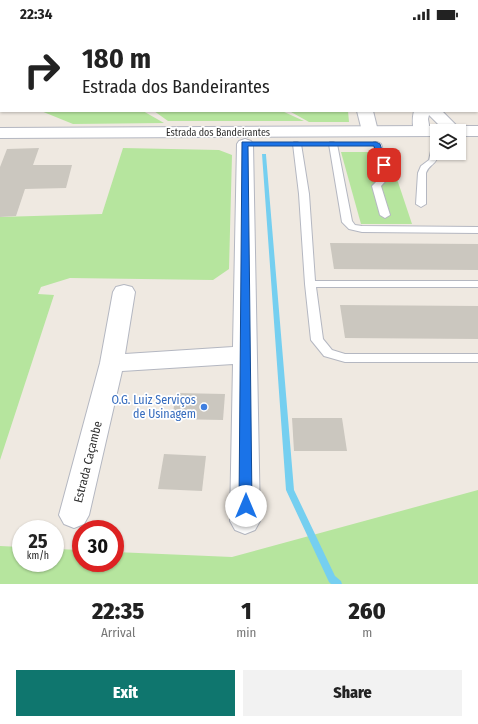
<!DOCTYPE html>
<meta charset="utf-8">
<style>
:root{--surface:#fff;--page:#f2f2f2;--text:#222;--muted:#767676;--accent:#0f766e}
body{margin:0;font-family:"Fira Sans Condensed",sans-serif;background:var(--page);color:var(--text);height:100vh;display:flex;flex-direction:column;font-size:15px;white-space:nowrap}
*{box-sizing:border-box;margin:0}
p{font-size:13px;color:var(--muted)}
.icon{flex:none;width:22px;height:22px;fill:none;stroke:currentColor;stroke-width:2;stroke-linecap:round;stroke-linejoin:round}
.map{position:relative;height:556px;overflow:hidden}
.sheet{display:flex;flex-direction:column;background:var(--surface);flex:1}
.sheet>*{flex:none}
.top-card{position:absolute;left:0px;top:0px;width:478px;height:84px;box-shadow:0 1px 3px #0004;background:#fff;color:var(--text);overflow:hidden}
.fabs{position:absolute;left:430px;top:96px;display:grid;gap:8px}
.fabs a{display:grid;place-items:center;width:36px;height:36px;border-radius:0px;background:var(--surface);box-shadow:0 1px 3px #0004;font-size:20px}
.speed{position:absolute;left:12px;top:492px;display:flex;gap:8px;font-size:20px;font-weight:700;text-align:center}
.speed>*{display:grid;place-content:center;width:52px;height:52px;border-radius:50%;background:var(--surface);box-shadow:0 1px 3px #0004;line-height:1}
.speed small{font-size:10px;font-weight:400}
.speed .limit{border:6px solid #d22;background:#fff;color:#111}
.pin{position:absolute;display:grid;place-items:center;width:34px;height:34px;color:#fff;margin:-17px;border-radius:8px;box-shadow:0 2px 6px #0006}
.me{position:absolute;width:44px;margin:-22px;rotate:0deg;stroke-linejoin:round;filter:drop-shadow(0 0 3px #0008)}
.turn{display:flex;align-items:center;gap:14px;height:84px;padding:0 16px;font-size:18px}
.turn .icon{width:52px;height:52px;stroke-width:2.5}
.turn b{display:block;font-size:28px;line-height:34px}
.eta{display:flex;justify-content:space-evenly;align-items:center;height:68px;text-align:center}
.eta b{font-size:24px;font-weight:800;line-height:28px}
.primary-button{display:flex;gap:8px;margin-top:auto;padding:8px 16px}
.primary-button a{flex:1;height:46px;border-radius:0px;background:var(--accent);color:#fff;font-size:16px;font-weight:800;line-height:46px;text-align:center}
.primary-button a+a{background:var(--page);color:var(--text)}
.status{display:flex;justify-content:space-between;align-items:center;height:28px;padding:0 20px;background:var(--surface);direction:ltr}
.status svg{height:11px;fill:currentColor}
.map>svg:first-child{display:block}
.green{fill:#b6e59e}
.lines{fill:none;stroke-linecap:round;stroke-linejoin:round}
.stream{fill:#75cff0;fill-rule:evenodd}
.building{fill:#cbc7bf}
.service-casing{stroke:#b4b7c1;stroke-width:2}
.minor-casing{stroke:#b4b7c1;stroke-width:2}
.secondary-casing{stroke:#b4b7c1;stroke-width:2}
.service{fill:#fff;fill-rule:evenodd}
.minor{fill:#fff;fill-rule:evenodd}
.secondary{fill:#fff;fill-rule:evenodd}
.route{fill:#1a73e8;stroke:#114b97}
.shop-dot{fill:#3f7fe0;stroke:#fff;stroke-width:1.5}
.labels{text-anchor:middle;stroke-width:3.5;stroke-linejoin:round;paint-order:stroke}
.far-street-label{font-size:10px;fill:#2e2e2e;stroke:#fff}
.shop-label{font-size:12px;fill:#366cbe;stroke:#fff;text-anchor:end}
.street-label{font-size:12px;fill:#2e2e2e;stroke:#fff}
</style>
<div class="status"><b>22:34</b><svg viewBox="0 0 49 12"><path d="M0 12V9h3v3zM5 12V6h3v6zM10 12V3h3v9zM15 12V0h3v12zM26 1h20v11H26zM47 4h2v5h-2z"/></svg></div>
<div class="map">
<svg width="478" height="556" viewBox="0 0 478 556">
<rect width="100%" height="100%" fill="#efe9e1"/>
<!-- green -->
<g class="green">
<polygon points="41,83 143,83 164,95 73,96"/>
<polygon points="154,83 282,83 304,93 168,93"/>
<polygon points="296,83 348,83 349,94 309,94 291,84"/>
<polygon points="123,120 219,122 232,127 229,241 213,252 70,250 41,259 38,266 54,267 0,432 0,189 102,186"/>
<polygon points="341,124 388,124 412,196 361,196"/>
<polygon points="478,462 478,556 0,556 0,518 21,519 21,535 55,535 55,521 81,522 81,535 115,535 115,524 232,529"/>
</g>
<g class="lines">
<!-- stream -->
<polygon class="stream" points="262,126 266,126 266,127 294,462 335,548 341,553 342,556 331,556 329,554 286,462"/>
</g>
<!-- building -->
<g class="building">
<polygon points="39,120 33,137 72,137 66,160 25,161 16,188 0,189 0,139 7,121"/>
<polygon points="330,215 478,216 478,242 334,241"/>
<polygon points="340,277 478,278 478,311 345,310"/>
<polygon points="176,365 225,366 223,392 172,391"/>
<polygon points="292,390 342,390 347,423 294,423"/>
<polygon points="164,426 206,428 202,463 158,461"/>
</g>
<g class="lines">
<!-- service casing -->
<g class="service-casing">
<g id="service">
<polygon points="429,0 435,0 436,1 430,1"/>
<rect x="477" y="30" width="1" height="4"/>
<rect x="477" y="42" width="1" height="4"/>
<polygon points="294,114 297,114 301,116 309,166 315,253 478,253 478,259 316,259 323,311 332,322 345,326 478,326 478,334 345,334 324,328 311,312 305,256 299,166 293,116"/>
<polygon points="330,114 333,114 337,116 352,193 355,197 362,198 478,199 478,205 362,204 349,201 342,194 329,116"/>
<polygon points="374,114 377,114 381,116 391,147 381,158 390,187 385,190 380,187 372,158 383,147 373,116"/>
<path d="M433,114H437V125H439C436,138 430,135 426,145V176L421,179L416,176L418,145L421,138L429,132Z"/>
</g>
</g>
<!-- minor casing -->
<g class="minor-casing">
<g id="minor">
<polygon points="217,0 230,0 231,1 218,1"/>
<polygon points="339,0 352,0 353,1 340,1"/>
<polygon points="357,83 373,83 378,103 376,106 370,108 364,106 362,103"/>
<path d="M414,83H442L462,103L459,107V103H445L429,87L428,91L430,103L428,106L422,108L416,106C412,99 412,91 414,83Z"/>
<polygon points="245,111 251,113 253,116 260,493 255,502 245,506 235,502 230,493 233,336 122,343 89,487 84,496 74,500 64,496 59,487 100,335 113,264 116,259 124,257 132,259 135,264 125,326 233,319 237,116 239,113"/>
</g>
</g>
<!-- secondary casing -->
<g class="secondary-casing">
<g id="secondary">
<polygon points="437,98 443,100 445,103 437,103 437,108 0,110 0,100"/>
<polygon points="459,98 478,98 478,108 459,108 459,103 451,103 453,100"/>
</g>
</g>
<!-- service -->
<use href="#service" class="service"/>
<!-- minor -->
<use href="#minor" class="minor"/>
<!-- secondary -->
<use href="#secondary" class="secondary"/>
</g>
<!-- route -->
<polygon class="route" points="242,114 376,114 380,116 387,137 386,138 381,138 374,118 248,118 252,478 250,481 246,483 241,481 239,478"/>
<!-- markers -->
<circle class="shop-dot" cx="204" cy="379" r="4"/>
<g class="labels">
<!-- far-street labels -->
<g class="far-street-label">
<text x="218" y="108">Estrada dos Bandeirantes</text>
</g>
<!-- shop labels -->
<g class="shop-label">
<text x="196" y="376">O.G. Luiz Serviços<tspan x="196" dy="14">de Usinagem</tspan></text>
</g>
<!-- street labels -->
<g class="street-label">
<text transform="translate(88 434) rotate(-76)" y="4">Estrada Caçambe</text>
</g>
</g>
</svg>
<div class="fabs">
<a><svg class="icon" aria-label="layers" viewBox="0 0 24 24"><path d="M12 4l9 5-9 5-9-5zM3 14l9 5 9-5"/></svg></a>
</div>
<div class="speed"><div>25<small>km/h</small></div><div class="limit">30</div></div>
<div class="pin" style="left:384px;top:137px;background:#d93025"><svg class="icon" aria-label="arrive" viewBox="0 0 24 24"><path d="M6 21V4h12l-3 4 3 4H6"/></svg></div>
<svg class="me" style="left:246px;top:478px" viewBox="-20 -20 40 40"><circle r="19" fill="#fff"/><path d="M0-13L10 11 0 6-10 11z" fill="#1a73e8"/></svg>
<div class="top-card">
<div class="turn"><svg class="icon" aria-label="right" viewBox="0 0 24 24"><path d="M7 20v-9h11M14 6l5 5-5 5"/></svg><div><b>180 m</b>Estrada dos Bandeirantes</div></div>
</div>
</div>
<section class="sheet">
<div class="eta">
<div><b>22:35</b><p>Arrival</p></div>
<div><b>1</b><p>min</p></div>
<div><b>260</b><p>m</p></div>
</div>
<div class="primary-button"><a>Exit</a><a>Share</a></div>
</section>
